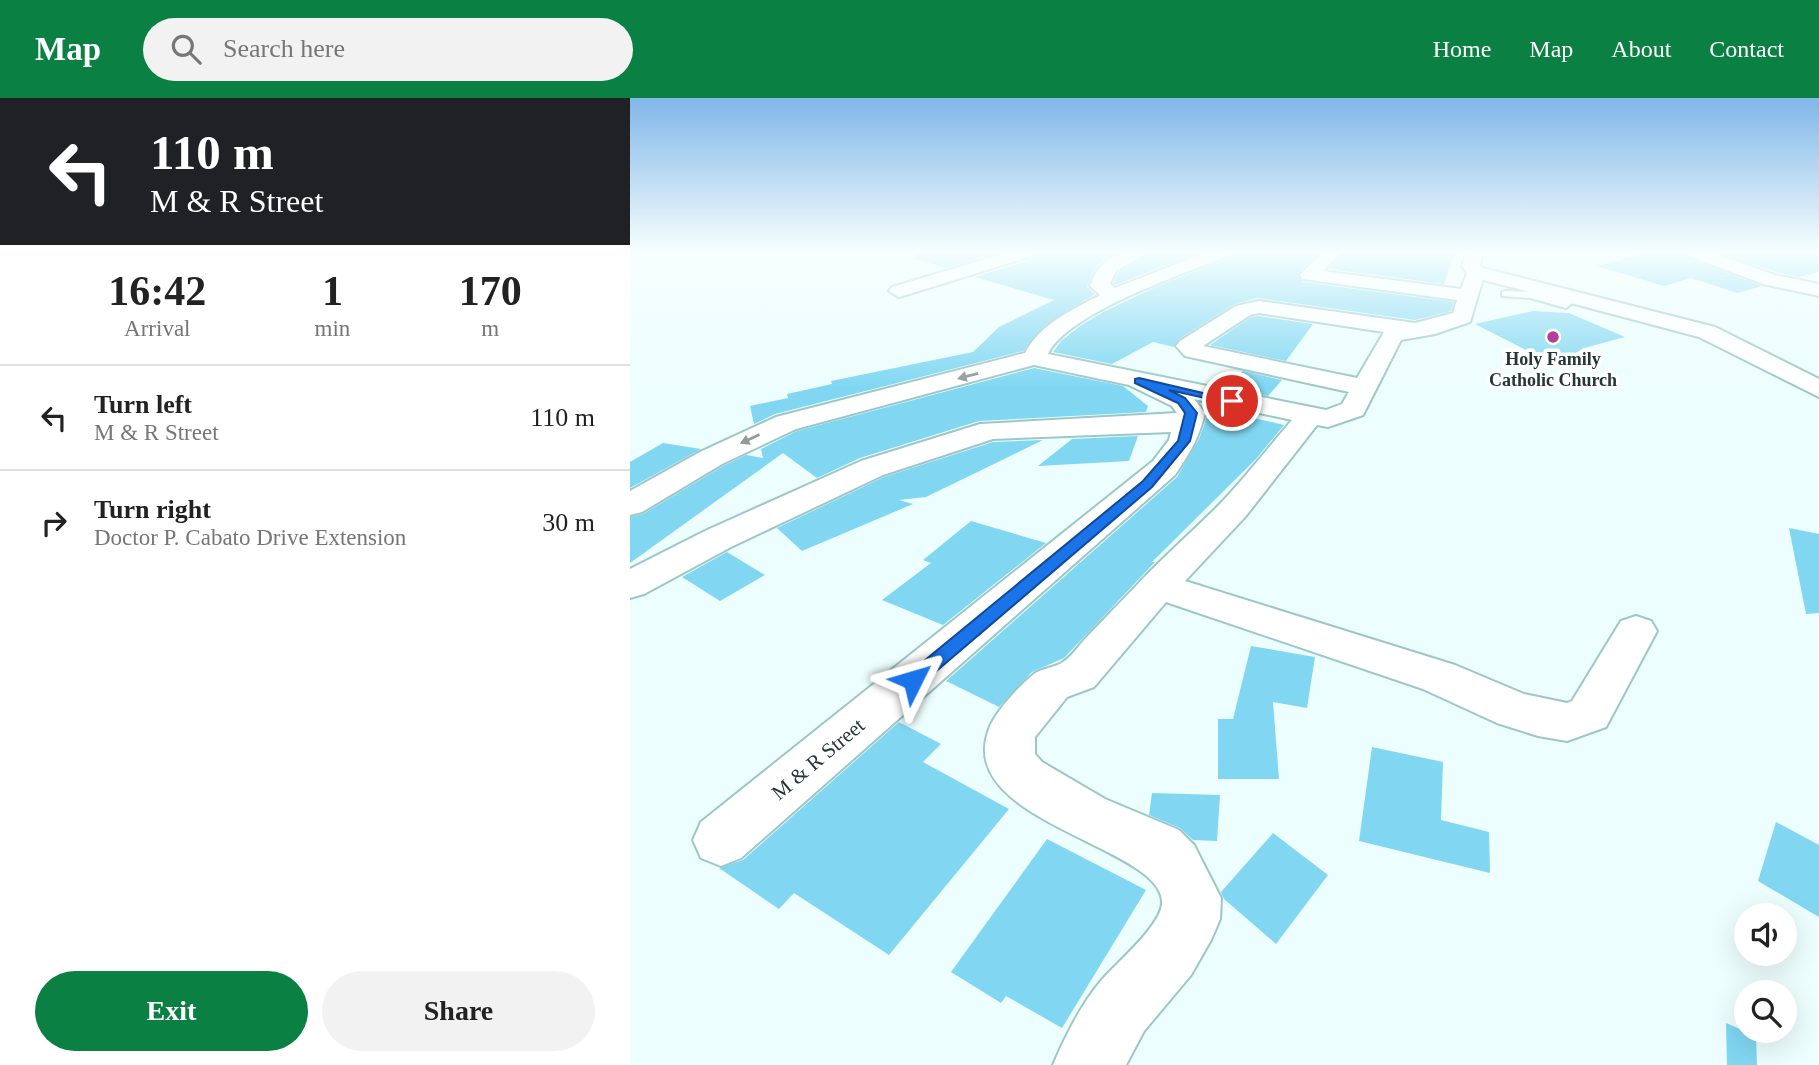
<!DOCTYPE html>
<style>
:root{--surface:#fff;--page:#f2f2f2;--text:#222;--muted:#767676;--line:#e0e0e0;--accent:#0b8043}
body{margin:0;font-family:Georgia,serif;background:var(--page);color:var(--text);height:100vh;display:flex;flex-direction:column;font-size:26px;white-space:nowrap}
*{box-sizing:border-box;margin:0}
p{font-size:23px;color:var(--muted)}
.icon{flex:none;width:38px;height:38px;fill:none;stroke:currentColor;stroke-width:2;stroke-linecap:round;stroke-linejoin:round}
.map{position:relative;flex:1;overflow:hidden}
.details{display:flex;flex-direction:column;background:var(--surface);width:630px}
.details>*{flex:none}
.hud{background:#202124;color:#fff;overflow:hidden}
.controls{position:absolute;left:1104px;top:805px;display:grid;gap:14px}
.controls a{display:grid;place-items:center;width:63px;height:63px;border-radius:50%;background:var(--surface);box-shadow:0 7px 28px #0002;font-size:35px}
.pin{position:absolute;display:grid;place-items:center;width:60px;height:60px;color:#fff;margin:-30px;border:4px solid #fff;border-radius:50%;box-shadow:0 2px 7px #0007}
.me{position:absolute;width:77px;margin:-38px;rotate:50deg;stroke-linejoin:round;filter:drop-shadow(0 0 5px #0008)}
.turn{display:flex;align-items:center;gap:24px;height:147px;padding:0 35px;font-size:32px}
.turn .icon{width:91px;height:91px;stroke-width:2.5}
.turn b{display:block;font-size:49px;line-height:60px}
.eta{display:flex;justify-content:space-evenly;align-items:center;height:119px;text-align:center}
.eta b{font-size:42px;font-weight:700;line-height:49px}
.action{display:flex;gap:14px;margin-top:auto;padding:14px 35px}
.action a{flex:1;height:80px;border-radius:42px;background:var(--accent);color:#fff;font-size:28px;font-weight:700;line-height:80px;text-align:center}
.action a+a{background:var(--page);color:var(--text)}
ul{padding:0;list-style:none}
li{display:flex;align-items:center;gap:21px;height:105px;padding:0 35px;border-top:2px solid var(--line)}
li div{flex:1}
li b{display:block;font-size:26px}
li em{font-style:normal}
header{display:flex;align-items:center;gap:42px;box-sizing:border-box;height:98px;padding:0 35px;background:var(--accent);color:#fff}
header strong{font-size:33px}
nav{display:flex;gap:38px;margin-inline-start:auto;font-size:24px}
.search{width:490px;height:63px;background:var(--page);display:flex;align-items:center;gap:18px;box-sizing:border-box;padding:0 24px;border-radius:38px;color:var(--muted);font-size:26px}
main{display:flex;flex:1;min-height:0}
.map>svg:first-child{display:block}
.building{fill:#81d7f2}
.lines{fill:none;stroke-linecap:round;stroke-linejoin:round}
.service-casing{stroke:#9bc8c6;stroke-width:4}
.minor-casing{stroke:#9bc8c6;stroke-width:4}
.secondary-casing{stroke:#9bc8c6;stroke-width:4}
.service{fill:#fff;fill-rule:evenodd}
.minor{fill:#fff;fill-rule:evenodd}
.secondary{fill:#fff;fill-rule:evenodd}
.oneway{fill:#929a9a}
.route{fill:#1a73e8;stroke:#114b97;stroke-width:2}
.poi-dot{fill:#b0409c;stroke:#fff;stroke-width:2.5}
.labels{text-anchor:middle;stroke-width:7;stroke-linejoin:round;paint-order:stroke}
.far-poi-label{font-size:18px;font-weight:bold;fill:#243635;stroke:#fff}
.street-label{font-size:21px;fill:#243635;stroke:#fff}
</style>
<header>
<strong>Map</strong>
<div class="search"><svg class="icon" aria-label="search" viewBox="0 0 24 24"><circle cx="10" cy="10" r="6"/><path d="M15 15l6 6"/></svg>Search here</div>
<nav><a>Home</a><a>Map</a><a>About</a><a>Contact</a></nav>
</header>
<main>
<section class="details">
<div class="hud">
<div class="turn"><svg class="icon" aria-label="left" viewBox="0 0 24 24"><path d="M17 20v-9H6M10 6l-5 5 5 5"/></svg><div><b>110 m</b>M &amp; R Street</div></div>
</div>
<div class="eta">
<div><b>16:42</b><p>Arrival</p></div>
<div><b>1</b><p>min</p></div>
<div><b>170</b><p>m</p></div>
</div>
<ul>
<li><svg class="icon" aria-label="left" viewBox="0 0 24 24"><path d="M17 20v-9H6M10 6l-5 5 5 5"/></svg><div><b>Turn left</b><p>M &amp; R Street</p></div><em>110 m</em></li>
<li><svg class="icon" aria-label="right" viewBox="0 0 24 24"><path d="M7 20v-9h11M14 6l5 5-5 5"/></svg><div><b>Turn right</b><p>Doctor P. Cabato Drive Extension</p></div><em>30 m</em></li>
</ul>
<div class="action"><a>Exit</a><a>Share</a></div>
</section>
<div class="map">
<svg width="1189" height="967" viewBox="0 0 1189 967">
<rect width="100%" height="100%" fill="#ecfefd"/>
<!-- building -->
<g class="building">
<polygon points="286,154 371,154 316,170 285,161"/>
<polygon points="408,154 489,154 471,164 463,174 457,189 465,196 417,226 393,253 145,316 124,326 120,308 158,300 157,296 202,286 201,283 343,254 369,229 424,202 345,179 403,161"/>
<polygon points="521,154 570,154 485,187 483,185 488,175"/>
<polygon points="604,154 690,154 668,175 672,184 824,204 821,213 785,222 628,200 605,206 549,241 544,249 523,244 482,266 423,254 431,243 450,228 473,214 528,188 599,160"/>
<polygon points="715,154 825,154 814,186 699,171"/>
<polygon points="1021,154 1053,154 1058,160 1132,188 1107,195 1061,180 1034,188 967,168"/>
<polygon points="1087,154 1161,154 1189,157 1189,174 1168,179 1146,174"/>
<polygon points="903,213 939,215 995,239 954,250 942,257 900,254 845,226"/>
<polygon points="629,218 683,226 656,263 580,247 621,219"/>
<polygon points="404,270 493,288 518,308 516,314 349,323 230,360 187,380 153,355 0,465 0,419 13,416 93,368 116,357 133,360 131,351 167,333"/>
<polygon points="613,273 652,282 638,298 597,289"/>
<polygon points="580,307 622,316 619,319 654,327 626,361 522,464 525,464 434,560 402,574 369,609 316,583 547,379 569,341 578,316 575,311"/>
<polygon points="508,338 499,363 408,368 442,341"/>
<polygon points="413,342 296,399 269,402 283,406 172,453 147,430 254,379 363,344"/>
<polygon points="33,345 71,351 0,390 0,364"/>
<polygon points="341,423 416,445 313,527 252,502 301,465 293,462"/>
<polygon points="1159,430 1189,436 1189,515 1176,516"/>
<polygon points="97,454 135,477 90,503 52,479"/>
<polygon points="621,548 685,559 677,610 643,604 649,681 588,681 588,621 603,621"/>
<polygon points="269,624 311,646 293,664 379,711 259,857 164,795 149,811 89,770 113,762"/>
<polygon points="742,649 813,664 811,722 859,734 860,775 729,743"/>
<polygon points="522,695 590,697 587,743 563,742 550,730 519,717"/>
<polygon points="1146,724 1189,747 1189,819 1128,783"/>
<polygon points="643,735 698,777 646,846 594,801 591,794"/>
<polygon points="417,741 516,792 432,930 376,898 371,905 321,874"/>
<polygon points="1096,925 1126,938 1127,967 1097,967"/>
</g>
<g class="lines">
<!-- service casing -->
<g class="service-casing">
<polygon id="service" points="876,193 901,194 934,203 941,197 950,199 936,210 900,200 872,198 872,194"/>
</g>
<!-- minor casing -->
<g class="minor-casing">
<g id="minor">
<polygon points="379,154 405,154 402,158 276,197 269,199 259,193 262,189"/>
<path d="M495,154H519L486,173L480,186L485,190L577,154H601L598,158C555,175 437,215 418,256L696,312L712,306L719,294L555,258L546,248L550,243L606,208L629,203L785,225L823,215L827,202L672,181L670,177L693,154H712L693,173L831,191L839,170L846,168L855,174L840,224L805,236L771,242L733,317L698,329L687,327L615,419L555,483L825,567L894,596L937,605L942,603L991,523L1006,518L1021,523L1027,533L976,629L937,643L908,638L867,625L793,591L536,504L464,589L437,599L405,639V656L412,664L475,701L549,732L564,747L591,800L590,821L581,842L561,877L514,933L496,967H423C435,939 450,908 470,884C486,865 523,835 531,811C549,750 326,728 358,634C363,616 389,588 404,576C412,570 425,570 433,564C441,559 448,549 455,541C472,523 489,506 506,488C533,459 562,434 590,406C615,380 638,350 662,322L564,301L575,315C568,342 561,353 545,377L111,760L91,768L71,760L63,742L71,724L523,363L539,342L541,334L363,341L253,377L101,449L14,496L0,500V471L75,433L231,363L350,326L547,315L542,308L499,287L404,267L166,331L92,366L12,414L0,417V393L70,354L146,319L395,255C411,225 441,213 470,197L460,188C466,169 477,161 495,154ZM629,215L754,234L727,280L573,248L620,217Z"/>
<polygon points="1056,154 1080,154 1145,177 1189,186 1189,198 1133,186 1059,158"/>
</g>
</g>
<!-- secondary casing -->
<g class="secondary-casing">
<polygon id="secondary" points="837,154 853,154 850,167 853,170 1085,229 1189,281 1189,299 1069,239 839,178 832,168"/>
</g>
<!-- service -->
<use href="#service" class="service"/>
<!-- minor -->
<use href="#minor" class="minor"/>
<!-- secondary -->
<use href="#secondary" class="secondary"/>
</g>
<!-- one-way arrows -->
<defs><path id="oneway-solid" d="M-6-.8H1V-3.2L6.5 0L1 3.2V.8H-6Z" transform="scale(1.75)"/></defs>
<g class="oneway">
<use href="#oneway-solid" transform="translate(338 278) rotate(165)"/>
<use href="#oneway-solid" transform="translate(120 341) rotate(155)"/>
</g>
<!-- sky -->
<linearGradient id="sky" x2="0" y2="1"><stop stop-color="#81b6e9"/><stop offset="0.53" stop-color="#f6fffe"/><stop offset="1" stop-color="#f6fffe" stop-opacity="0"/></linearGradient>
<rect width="1189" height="289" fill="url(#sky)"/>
<!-- route -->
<polygon class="route" points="509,280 607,303 602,306 539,292 555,300 567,315 560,343 522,389 290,587 277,587 274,582 277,577 513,383 548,343 555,315 548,305 505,285 505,281"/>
<!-- markers -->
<circle class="poi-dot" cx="923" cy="239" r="7"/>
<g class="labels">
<!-- far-poi labels -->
<g class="far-poi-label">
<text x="923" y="267">Holy Family<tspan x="923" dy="21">Catholic Church</tspan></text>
</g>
<!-- street labels -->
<g class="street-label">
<text transform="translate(188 661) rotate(-40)" y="7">M &amp; R Street</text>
</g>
</g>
</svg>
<div class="controls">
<a><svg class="icon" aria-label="sound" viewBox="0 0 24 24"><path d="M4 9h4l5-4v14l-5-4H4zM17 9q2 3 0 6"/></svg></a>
<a><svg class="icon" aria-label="search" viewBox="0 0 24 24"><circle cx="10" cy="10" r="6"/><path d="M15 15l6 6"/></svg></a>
</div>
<div class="pin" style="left:602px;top:303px;background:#d93025"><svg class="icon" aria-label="arrive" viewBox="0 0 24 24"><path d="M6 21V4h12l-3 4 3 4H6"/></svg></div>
<svg class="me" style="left:283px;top:582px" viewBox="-20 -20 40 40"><path d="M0-17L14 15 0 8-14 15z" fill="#1a73e8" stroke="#fff" stroke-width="4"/></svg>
</div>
</main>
